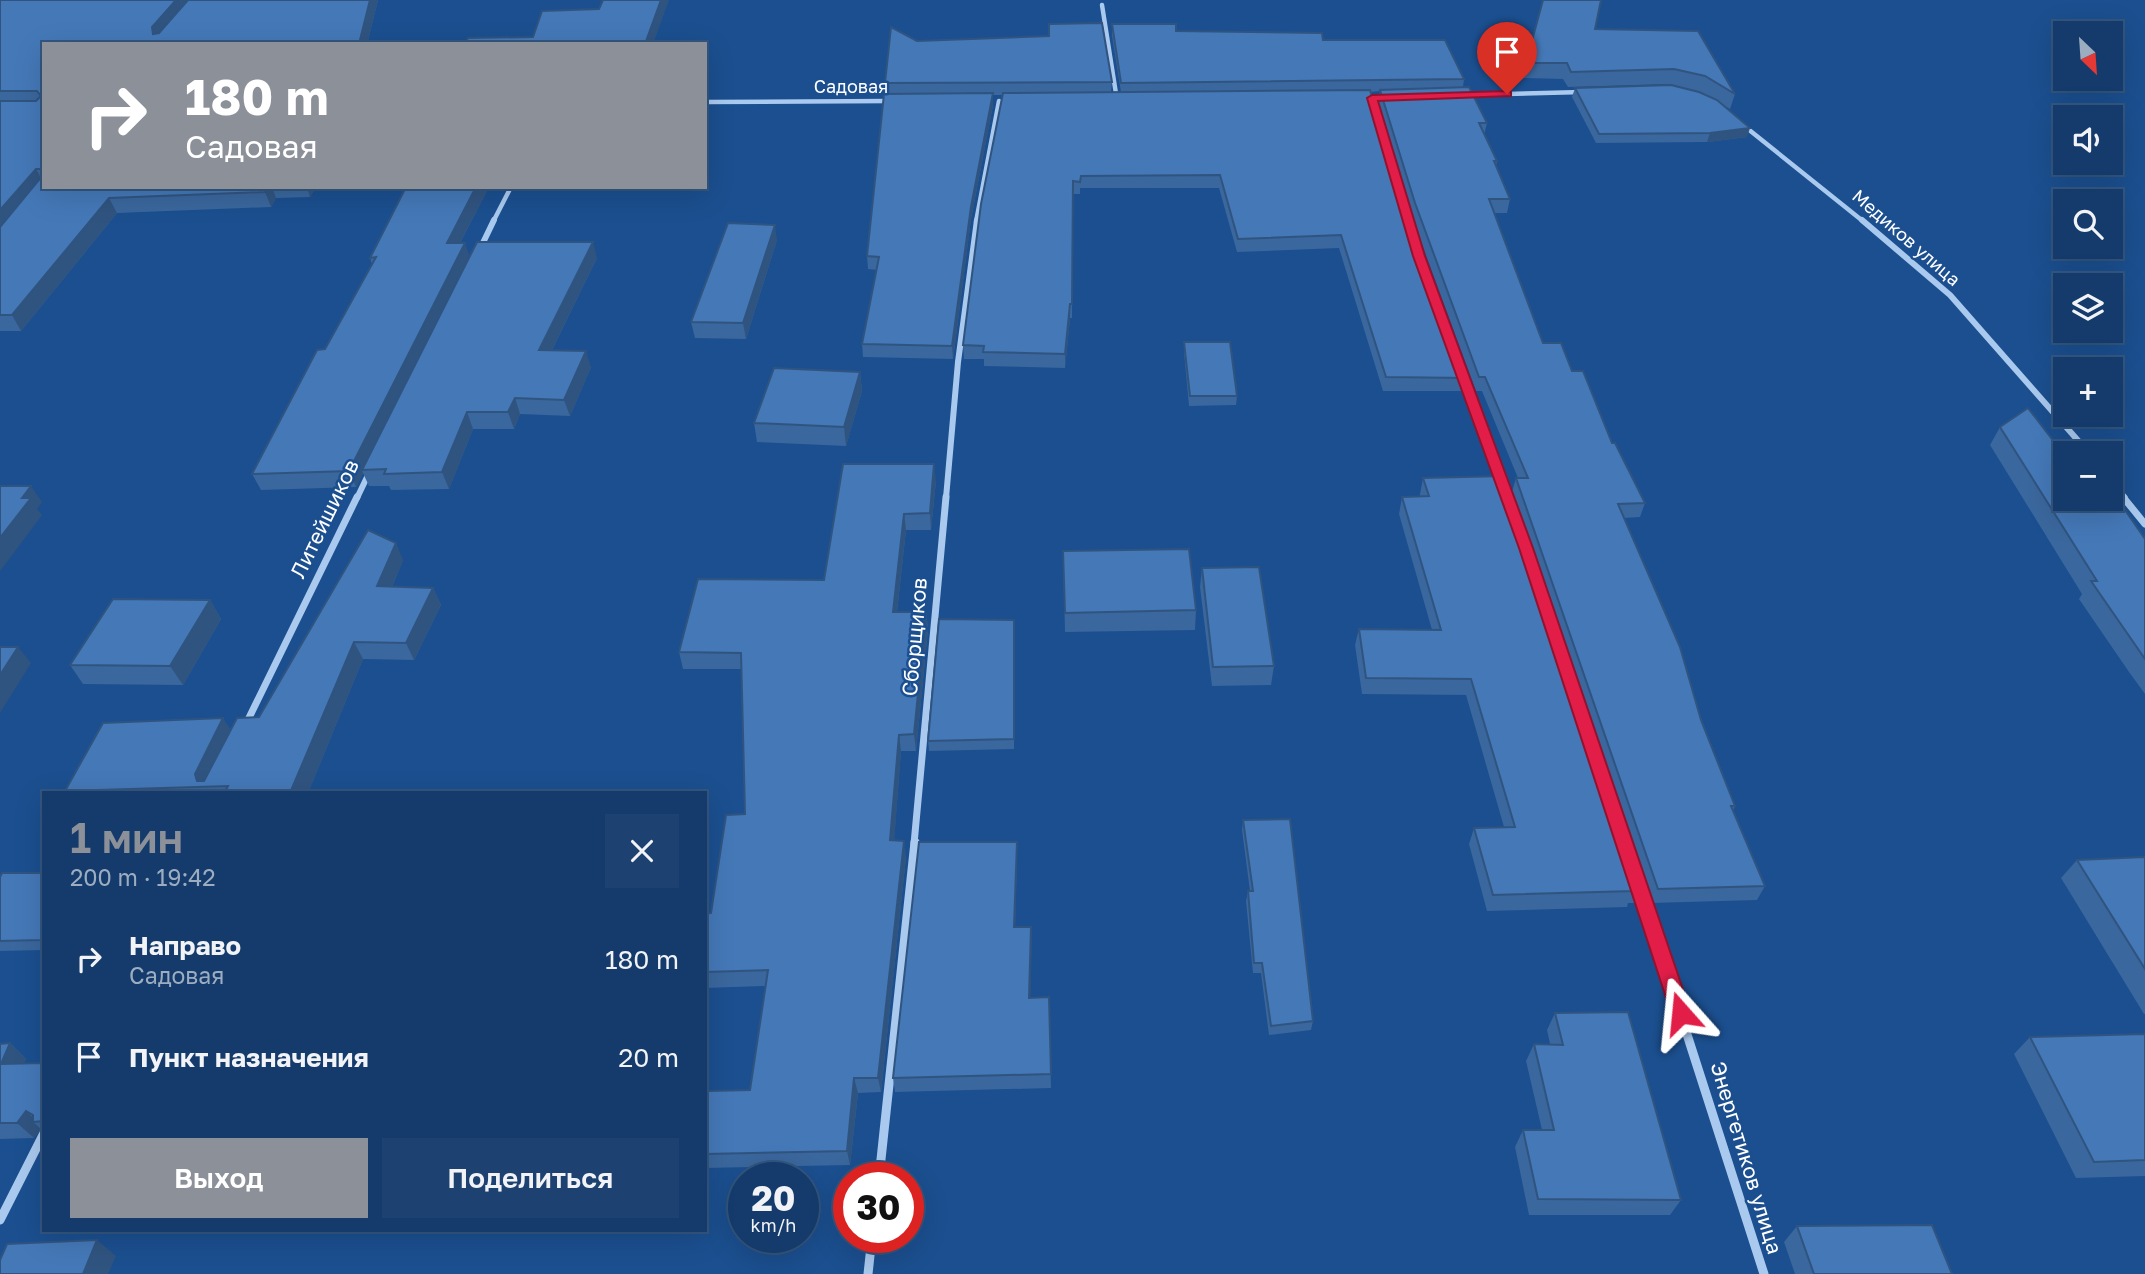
<!DOCTYPE html>
<html lang="ru">
<meta charset="utf-8">
<style>
:root{--surface:#143b6b;--page:#1d4271;--text:#f1f3f6;--muted:#9dadc1;--line:#33557e;--accent:#8c9099}
body{margin:0;font-family:"Golos Text",sans-serif;background:var(--page);color:var(--text);height:100vh;display:flex;flex-direction:column;font-size:26px;white-space:nowrap}
*{box-sizing:border-box;margin:0}
p{font-size:23px;color:var(--muted)}
.icon{flex:none;width:38px;height:38px;fill:none;stroke:currentColor;stroke-width:2;stroke-linecap:round;stroke-linejoin:round}
.map{position:relative;flex:1;overflow:hidden}
.details{position:absolute;left:42px;top:791px;width:665px;height:441px;display:flex;flex-direction:column;background:var(--surface);border-radius:0px;box-shadow:0 7px 28px #0002,0 0 0 2px var(--line)}
.details>*{flex:none}
.top-card{position:absolute;left:42px;top:42px;width:665px;height:147px;border-radius:0px;box-shadow:0 7px 28px #0002,0 0 0 2px var(--line);background:#8c9099;color:#fff;overflow:hidden}
.needle{width:46px;rotate:155deg}
.controls{position:absolute;left:2053px;top:21px;display:grid;gap:14px}
.controls a{display:grid;place-items:center;width:70px;height:70px;border-radius:0px;background:var(--surface);box-shadow:0 7px 28px #0002,0 0 0 2px var(--line);font-size:35px}
.speed{position:absolute;left:728px;top:1162px;display:flex;gap:14px;font-size:35px;font-weight:700;text-align:center}
.speed>*{display:grid;place-content:center;width:91px;height:91px;border-radius:50%;background:var(--surface);box-shadow:0 7px 28px #0002,0 0 0 2px var(--line);line-height:1}
.speed small{font-size:18px;font-weight:400}
.speed .limit{border:10px solid #d22;background:#fff;color:#111}
.pin{position:absolute;display:grid;place-items:center;width:60px;height:60px;color:#fff;margin:-72px -30px;border-radius:50% 50% 50% 0;rotate:-45deg;box-shadow:0 0 7px #0007}
.pin .icon{rotate:45deg}
.me{position:absolute;width:77px;margin:-38px;rotate:342deg;stroke-linejoin:round;filter:drop-shadow(0 0 5px #0008)}
.turn{display:flex;align-items:center;gap:24px;height:147px;padding:0 28px;font-size:32px}
.turn .icon{width:91px;height:91px;stroke-width:2.5}
.turn b{display:block;font-size:49px;line-height:60px}
.round{display:grid;place-items:center;flex:none;width:74px;height:74px;border-radius:0px;background:var(--page)}
.head{display:flex;align-items:center;justify-content:space-between;height:119px;padding:0 28px}
h1{font-size:42px;font-weight:600;line-height:52px;color:var(--accent)}
.action{display:flex;gap:14px;margin-top:auto;padding:14px 28px}
.action a{flex:1;height:80px;border-radius:0px;background:var(--accent);color:#fff;font-size:28px;font-weight:600;line-height:80px;text-align:center}
.action a+a{background:var(--page);color:var(--text)}
ul{padding:0;list-style:none}
li{display:flex;align-items:center;gap:21px;height:98px;padding:0 28px}
li div{flex:1}
li b{display:block;font-size:26px}
li em{font-style:normal}
.map>svg:first-child{display:block}
.lines{fill:none;stroke-linecap:round;stroke-linejoin:round}
.minor-far3{stroke:#a9c9ee;stroke-width:4.5}
.minor-far2{stroke:#a9c9ee;stroke-width:6}
.minor-far1{stroke:#a9c9ee;stroke-width:7}
.minor{stroke:#a9c9ee;stroke-width:9}
.wall{fill:#3a679d}
.shaded-wall{fill:#305480}
.building{fill:#4478b7;stroke:#305480;stroke-width:2}
.route{fill:#e11d48;stroke:#92132f;stroke-width:2}
.labels{text-anchor:middle;stroke-width:5;stroke-linejoin:round;paint-order:stroke}
.far-street-label{font-size:18px;fill:#fff;stroke:#1b4f8f}
.street-label{font-size:21px;fill:#fff;stroke:#1b4f8f}
</style>
<div class="map">
<svg width="2145" height="1274" viewBox="0 0 2145 1274">
<rect width="100%" height="100%" fill="#1b4f8f"/>
<g class="lines">
<!-- minor-far3 -->
<g class="minor-far3">
<polyline points="1102,5 1117,100"/>
<polyline points="1466,95 1583,92"/>
<polyline points="705,102 890,101"/>
<polyline points="1743,125 1864,222"/>
<polyline points="493,222 511,187"/>
<polyline points="976,222 999,101"/>
</g>
<!-- minor-far2 -->
<g class="minor-far2">
<polyline points="1862,220 1950,295 2089,453"/>
<polyline points="480,249 494,220"/>
<polyline points="1462,379 1501,483"/>
<polyline points="2110,480 2125,498"/>
<polyline points="357,498 369,473"/>
<polyline points="946,498 958,362 977,220"/>
</g>
<!-- minor-far1 -->
<g class="minor-far1">
<polyline points="2123,497 2145,524"/>
<polyline points="245,726 357,497"/>
<polyline points="914,844 946,497"/>
</g>
<!-- minor -->
<g class="minor">
<polyline points="1639,885 1764,1274"/>
<polyline points="879,1178 915,842"/>
<polyline points="0,1220 44,1133"/>
<polyline points="868,1274 872,1237"/>
</g>
</g>
<!-- wall -->
<g class="wall">
<polygon points="0,0 378,0 367,44 44,44 44,187 316,187 310,197 276,198 271,207 117,213 21,331 0,331"/>
<polygon points="1112,24 1176,31 1323,40 1464,79 1463,87 1487,123 1484,135 1497,161 1496,166 1510,199 1507,213 1494,213 1543,343 1572,371 1645,503 1640,517 1624,518 1735,806 1733,811 1765,886 1757,900 1651,903 1512,492 1516,478 1518,478 1482,391 1476,391 1412,217 1378,103 1380,91 1371,92 1405,209 1467,378 1464,391 1383,391 1339,248 1237,252 1219,188 1080,188 1080,194 1073,194 1072,318 1070,318 1065,368 984,366 984,359 964,359 963,345 1002,95 993,95 993,105 971,219 953,359 863,357 862,344 877,270 868,269 867,256 886,94 885,83 917,41 1112,82 1111,92 1121,92 1112,36"/>
<polygon points="1595,29 1698,31 1735,94 1730,109 1723,105 1747,137 1707,142 1596,143 1572,97 1575,88 1700,92 1670,84 1568,87 1563,79 1523,78 1526,63"/>
<polygon points="406,187 489,187 460,243 470,257 597,258 552,350 591,367 570,416 520,414 514,429 473,429 449,489 391,490 389,486 369,486 363,473 356,487 261,490 252,474 325,349 372,264 370,258"/>
<polygon points="777,240 746,339 695,338 691,322"/>
<polygon points="1184,342 1237,396 1236,405 1189,406 1184,352"/>
<polygon points="860,372 862,391 846,446 757,442 754,423"/>
<polygon points="2000,427 2065,499 2145,539 2145,694 2129,672 2079,599 2082,594 1990,445"/>
<polygon points="1423,478 1644,887 1636,903 1628,903 1627,907 1487,911 1469,844 1474,828 1504,827 1466,695 1362,694 1355,645 1359,629 1432,630 1399,514 1402,497 1420,497 1420,494"/>
<polygon points="936,481 931,530 906,530 897,612 926,612 928,629 916,751 901,751 894,840 906,857 881,1092 858,1093 850,1165 705,1168 705,1104 750,1090 766,986 705,988 705,914 711,913 745,814 741,669 683,669 679,652 824,580"/>
<polygon points="1063,551 1196,610 1195,630 1065,632"/>
<polygon points="403,560 392,587 433,588 441,605 414,660 363,659 308,793 66,793 65,791 230,730 259,717"/>
<polygon points="1202,568 1274,666 1271,685 1212,686 1200,587"/>
<polygon points="210,600 221,619 183,685 83,684 70,665"/>
<polygon points="1014,620 1014,749 929,751 928,741"/>
<polygon points="1243,820 1313,1021 1311,1030 1269,1035 1261,973 1253,973 1246,901 1248,891 1250,891 1242,830"/>
<polygon points="1017,857 1015,927 1031,927 1030,998 1049,997 1051,1088 895,1092 893,1078"/>
<polygon points="2145,857 2145,1014 2144,1014 2061,878 2077,860"/>
<polygon points="44,873 44,950 0,951 0,877"/>
<polygon points="1555,1013 1681,1200 1670,1215 1529,1215 1515,1147 1523,1130 1542,1130 1526,1061 1534,1044 1550,1044 1547,1030"/>
<polygon points="2145,1034 2145,1176 2076,1178 2014,1054 2030,1037"/>
<polygon points="10,1043 26,1059 24,1064 44,1063 44,1132 41,1129 34,1138 0,1139 0,1044"/>
<polygon points="1797,1226 1952,1274 1795,1274 1784,1242"/>
</g>
<!-- shaded-wall -->
<g class="shaded-wall">
<polygon points="176,0 193,0 159,44 153,34 152,27"/>
<polygon points="370,0 378,0 367,44 359,44"/>
<polygon points="661,0 669,0 653,44 645,44"/>
<polygon points="993,93 993,105 971,219 953,359 952,346 971,207"/>
<polygon points="1750,128 1747,137 1707,142 1710,133"/>
<polygon points="36,169 44,184 0,235 0,210"/>
<polygon points="268,187 272,187 276,198 271,207 265,192"/>
<polygon points="307,187 316,187 310,197"/>
<polygon points="476,187 489,187 452,258 447,243"/>
<polygon points="109,198 117,213 21,331 12,315"/>
<polygon points="775,225 777,240 746,339 743,323"/>
<polygon points="593,242 597,258 544,366 539,350"/>
<polygon points="465,243 470,258 362,470 363,473 356,487 349,471"/>
<polygon points="1070,304 1070,318 1065,368 1065,354"/>
<polygon points="586,351 591,367 570,416 564,400"/>
<polygon points="860,372 862,391 846,446 844,427"/>
<polygon points="515,398 520,414 514,429 508,412"/>
<polygon points="467,412 473,429 449,489 442,472"/>
<polygon points="934,464 936,481 931,530 930,513"/>
<polygon points="31,486 42,502 37,509 42,515 0,571 0,538 22,498"/>
<polygon points="904,514 906,530 895,629 893,612"/>
<polygon points="396,543 403,560 385,604 377,586"/>
<polygon points="433,588 441,605 414,660 406,643"/>
<polygon points="210,600 221,619 183,685 170,666"/>
<polygon points="926,612 928,629 916,751 914,734"/>
<polygon points="354,642 363,659 308,793 290,793"/>
<polygon points="18,647 31,663 0,713 0,675"/>
<polygon points="223,718 234,735 208,786 197,781 195,774"/>
<polygon points="899,735 901,751 893,857 890,840"/>
<polygon points="904,841 906,857 881,1092 878,1078"/>
<polygon points="1017,842 1017,857 1015,942 1014,927"/>
<polygon points="1031,927 1032,942 1030,1012 1029,998"/>
<polygon points="10,1043 26,1059 18,1080 1,1064"/>
<polygon points="854,1078 858,1093 850,1165 847,1151"/>
<polygon points="26,1111 38,1122 33,1122 41,1129 34,1138 17,1123"/>
<polygon points="97,1240 116,1256 108,1274 83,1274"/>
</g>
<!-- building -->
<g class="building">
<polygon points="0,0 176,0 152,27 153,34 159,33 188,0 370,0 359,44 44,44 44,187 268,187 265,192 109,198 12,315 0,315 0,227 43,175 42,169 36,169 0,210 0,101 36,101 41,96 37,91 0,91"/>
<polygon points="603,0 661,0 645,44 465,44 468,38 533,37 542,11 599,9"/>
<polygon points="1543,0 1601,0 1595,29 1698,31 1735,94 1705,76 1674,69 1571,72 1567,63 1526,63"/>
<polygon points="1102,23 1112,82 885,83 891,27 917,41 1049,36 1049,24"/>
<polygon points="1112,24 1176,24 1176,31 1322,33 1323,40 1445,40 1464,79 1121,83"/>
<polygon points="1671,85 1699,92 1717,100 1750,128 1710,133 1599,134 1575,88"/>
<polygon points="1469,87 1487,123 1479,123 1497,161 1494,161 1510,199 1489,199 1543,343 1561,343 1572,371 1583,371 1612,443 1615,443 1645,503 1618,504 1680,647 1701,720 1735,806 1731,806 1765,886 1658,889 1516,478 1528,478 1485,377 1479,377 1415,203 1380,90"/>
<polygon points="1370,90 1405,209 1467,378 1386,377 1341,235 1238,239 1220,175 1081,176 1080,182 1073,181 1072,304 1070,304 1065,354 983,352 984,346 963,345 981,204 1003,93"/>
<polygon points="993,93 971,207 952,346 862,344 879,257 867,256 884,94"/>
<polygon points="406,187 476,187 447,243 465,243 349,471 252,474 317,350 325,349 376,257 370,258"/>
<polygon points="728,223 775,225 743,323 691,322"/>
<polygon points="477,242 593,242 539,350 586,351 564,400 515,398 508,412 467,412 442,472 384,474 386,469 362,470"/>
<polygon points="1184,342 1230,342 1237,396 1190,396"/>
<polygon points="774,368 860,372 844,427 754,423"/>
<polygon points="2028,408 2065,456 2065,499 2110,499 2110,497 2116,497 2145,539 2145,659 2091,581 2097,581 2000,427"/>
<polygon points="843,464 934,464 930,513 904,514 893,612 926,612 914,734 899,735 890,840 904,841 878,1078 854,1078 847,1151 705,1154 705,1104 708,1091 750,1090 768,970 705,972 705,914 711,913 726,815 745,814 741,653 679,652 698,579 824,580"/>
<polygon points="1505,476 1644,887 1633,887 1634,891 1493,895 1474,828 1515,827 1471,679 1366,678 1359,629 1441,630 1402,497 1429,496 1423,478"/>
<polygon points="0,486 31,486 22,498 31,498 0,538"/>
<polygon points="368,530 396,543 377,586 433,588 406,643 354,642 290,793 224,793 228,786 65,791 103,723 223,718 195,774 197,781 204,781 237,718 259,717"/>
<polygon points="1189,549 1196,610 1065,613 1063,551"/>
<polygon points="1259,567 1274,666 1213,667 1202,568"/>
<polygon points="113,599 210,600 170,666 70,665"/>
<polygon points="939,619 1014,620 1014,739 928,741"/>
<polygon points="0,647 18,647 0,675"/>
<polygon points="1290,819 1313,1021 1271,1026 1262,963 1254,963 1248,891 1253,891 1243,820"/>
<polygon points="919,842 1017,842 1014,927 1031,927 1029,998 1049,997 1051,1074 893,1078"/>
<polygon points="2145,857 2145,969 2077,860"/>
<polygon points="2,873 44,873 44,936 41,940 0,941 0,877"/>
<polygon points="1628,1012 1681,1200 1538,1199 1523,1130 1554,1130 1534,1044 1563,1045 1555,1013"/>
<polygon points="2145,1034 2145,1160 2094,1162 2030,1037"/>
<polygon points="10,1043 1,1064 44,1063 44,1121 33,1122 33,1115 26,1111 17,1123 0,1123 0,1044"/>
<polygon points="1932,1225 1952,1274 1814,1274 1797,1226"/>
<polygon points="97,1240 83,1274 0,1274 0,1260 7,1244"/>
</g>
<!-- route -->
<polygon class="route" points="1507,91 1511,92 1511,96 1378,101 1425,256 1533,548 1691,1013 1688,1019 1681,1021 1674,1019 1671,1013 1519,548 1413,256 1367,98 1372,95"/>
<g class="labels">
<!-- far-street labels -->
<g class="far-street-label">
<text x="851" y="93">Садовая</text>
<text transform="translate(1906 238) rotate(41)" y="6">Медиков улица</text>
</g>
<!-- street labels -->
<g class="street-label">
<text transform="translate(325 519) rotate(-64)" y="7">Литейшиков</text>
<text transform="translate(915 637) rotate(-85)" y="7">Сборщиков</text>
<text transform="translate(1746 1158) rotate(73)" y="7">Энергетиков улица</text>
</g>
</g>
</svg>
<div class="controls">
<a><svg class="needle" viewBox="-14 -14 28 28"><path d="M0-13l5 13h-10z" fill="#e53935"/><path d="M0 13l5-13h-10z" fill="#9dadc1"/></svg></a>
<a><svg class="icon" aria-label="sound" viewBox="0 0 24 24"><path d="M4 9h4l5-4v14l-5-4H4zM17 9q2 3 0 6"/></svg></a>
<a><svg class="icon" aria-label="search" viewBox="0 0 24 24"><circle cx="10" cy="10" r="6"/><path d="M15 15l6 6"/></svg></a>
<a><svg class="icon" aria-label="layers" viewBox="0 0 24 24"><path d="M12 4l9 5-9 5-9-5zM3 14l9 5 9-5"/></svg></a>
<a>+</a>
<a>−</a>
</div>
<div class="speed"><div>20<small>km/h</small></div><div class="limit">30</div></div>
<div class="pin" style="left:1507px;top:94px;background:#d93025"><svg class="icon" aria-label="arrive" viewBox="0 0 24 24"><path d="M6 21V4h12l-3 4 3 4H6"/></svg></div>
<svg class="me" style="left:1681px;top:1013px" viewBox="-20 -20 40 40"><path d="M0-17L14 15 0 8-14 15z" fill="#e11d48" stroke="#fff" stroke-width="4"/></svg>
<div class="top-card">
<div class="turn"><svg class="icon" aria-label="right" viewBox="0 0 24 24"><path d="M7 20v-9h11M14 6l5 5-5 5"/></svg><div><b>180 m</b>Садовая</div></div>
</div>
<section class="details">
<div class="head"><div><h1>1 мин</h1><p>200 m · 19:42</p></div><a class="round"><svg class="icon" aria-label="close" viewBox="0 0 24 24"><path d="M6 6l12 12M18 6L6 18"/></svg></a></div>
<ul>
<li><svg class="icon" aria-label="right" viewBox="0 0 24 24"><path d="M7 20v-9h11M14 6l5 5-5 5"/></svg><div><b>Направо</b><p>Садовая</p></div><em>180 m</em></li>
<li><svg class="icon" aria-label="arrive" viewBox="0 0 24 24"><path d="M6 21V4h12l-3 4 3 4H6"/></svg><div><b>Пункт назначения</b></div><em>20 m</em></li>
</ul>
<div class="action"><a>Выход</a><a>Поделиться</a></div>
</section>
</div>
